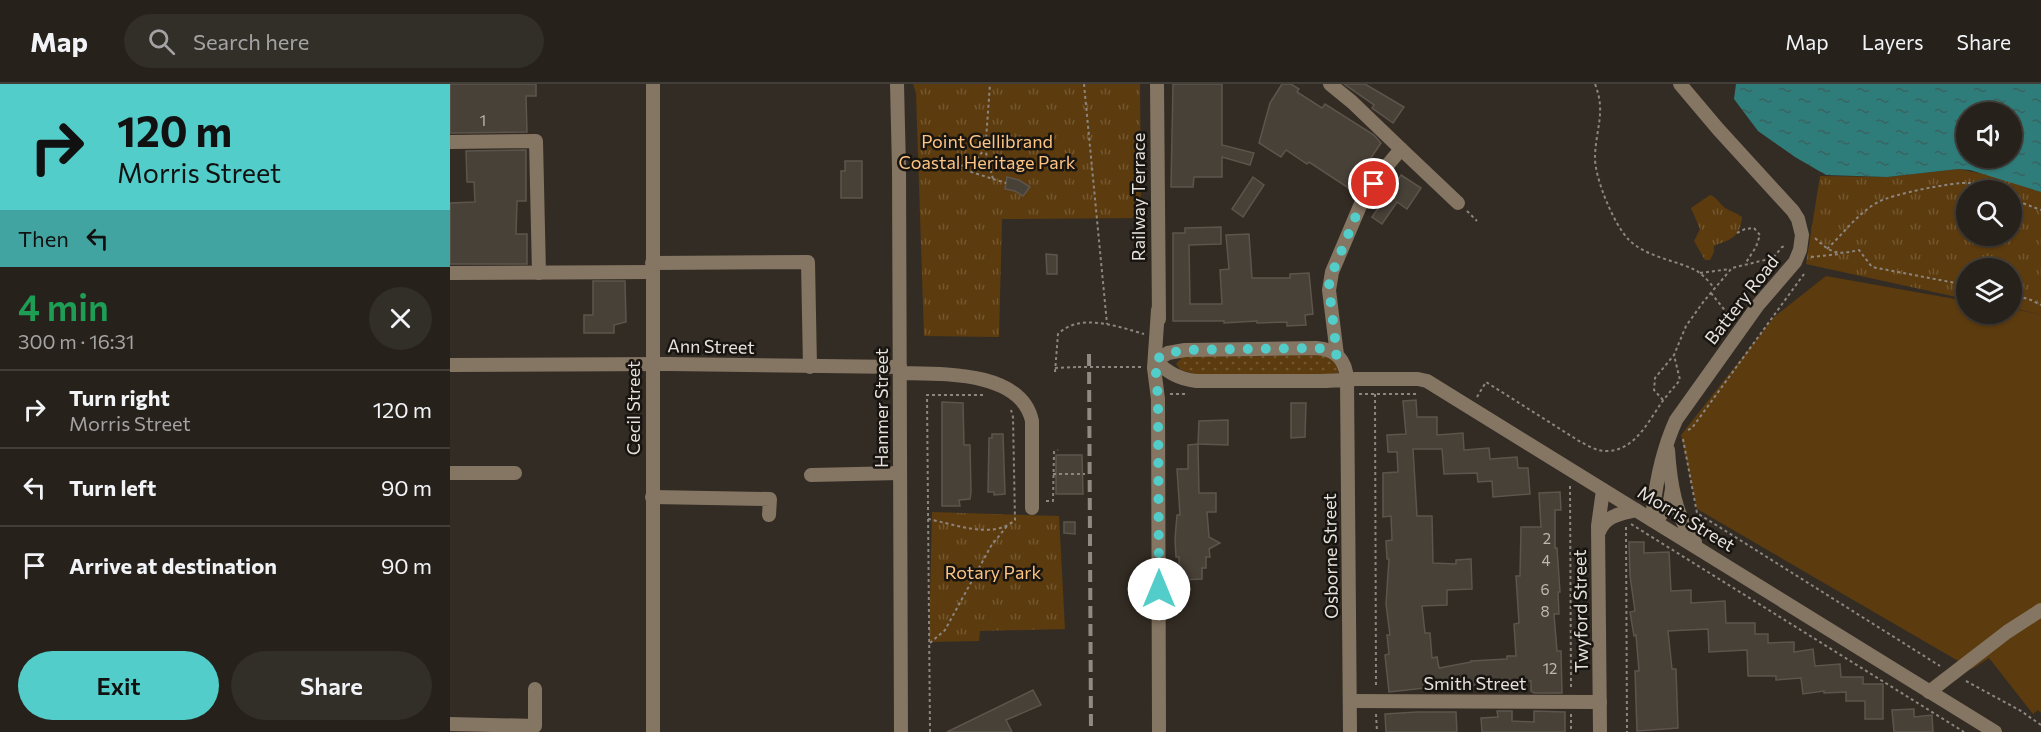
<!DOCTYPE html>
<meta charset="utf-8">
<style>
:root{--surface:#26211b;--page:#322e28;--text:#f1f3f6;--muted:#a4a3a3;--line:#423e3a;--accent:#53cdc9}
body{margin:0;font-family:Commissioner,sans-serif;background:var(--page);color:var(--text);height:100vh;display:flex;flex-direction:column;font-size:22px;white-space:nowrap}
*{box-sizing:border-box;margin:0}
p{font-size:20px;color:var(--muted)}
.icon{flex:none;width:33px;height:33px;fill:none;stroke:currentColor;stroke-width:2;stroke-linecap:round;stroke-linejoin:round}
.map{position:relative;flex:1;overflow:hidden}
.sheet{display:flex;flex-direction:column;background:var(--surface);width:450px}
.sheet>*{flex:none}
.guide{background:#53cdc9;color:#111;overflow:hidden}
.buttons{position:absolute;left:1506px;top:18px;display:grid;gap:12px}
.buttons a{display:grid;place-items:center;width:66px;height:66px;border-radius:50%;background:var(--surface);box-shadow:0 2px 4px #0004,0 0 0 2px var(--line);font-size:30px}
.pin{position:absolute;display:grid;place-items:center;width:51px;height:51px;color:#fff;margin:-26px;border:3px solid #fff;border-radius:50%;box-shadow:0 2px 6px #0007}
.me{position:absolute;width:66px;margin:-33px;rotate:0deg;stroke-linejoin:round;filter:drop-shadow(0 0 4px #0008)}
.turn{display:flex;align-items:center;gap:21px;height:126px;padding:0 18px;font-size:27px}
.turn .icon{width:78px;height:78px;stroke-width:2.5}
.turn b{display:block;font-size:42px;line-height:51px}
.then{display:flex;align-items:center;height:57px;padding:0 18px;background:#0003;gap:12px;font-size:22px}
.round{display:grid;place-items:center;flex:none;width:63px;height:63px;border-radius:32px;background:var(--page)}
.overview{display:flex;align-items:center;justify-content:space-between;height:102px;padding:0 18px}
h1{font-size:36px;font-weight:600;line-height:45px;color:#1e9e55}
.cta{display:flex;gap:12px;margin-top:auto;padding:12px 18px}
.cta a{flex:1;height:69px;border-radius:36px;background:var(--accent);color:#111;font-size:24px;font-weight:600;line-height:69px;text-align:center}
.cta a+a{background:var(--page);color:var(--text)}
ul{padding:0;list-style:none}
li{display:flex;align-items:center;gap:18px;height:78px;padding:0 18px;border-top:2px solid var(--line)}
li div{flex:1}
li b{display:block;font-size:22px}
li em{font-style:normal}
header{display:flex;align-items:center;gap:36px;box-sizing:border-box;height:84px;padding:0 30px;background:var(--surface);border-bottom:2px solid var(--line)}
header strong{font-size:28px}
nav{display:flex;gap:33px;margin-inline-start:auto;font-size:21px}
.search{width:420px;height:54px;background:var(--page);display:flex;align-items:center;gap:15px;box-sizing:border-box;padding:0 21px;border-radius:33px;color:var(--muted);font-size:22px}
main{display:flex;flex:1;min-height:0}
.map>svg:first-child{display:block}
.grass{fill:url(#grass-dots)}
.park{fill:url(#park-tufts);fill-rule:evenodd}
.pitch{fill:#5c3b0e}
.water{fill:url(#water-ripples);fill-rule:evenodd}
.building{fill:#484138;stroke:#5d554c;stroke-width:1.5}
.lines{fill:none;stroke-linecap:round;stroke-linejoin:round}
.path{stroke:#8c8680;stroke-width:2;stroke-dasharray:3 3;stroke-linecap:butt}
.minor{stroke:#857563;stroke-width:14}
.rail{stroke:#908a84;stroke-width:4;stroke-dasharray:12 6;stroke-linecap:butt}
.path-bridge{stroke:#8c8680;stroke-width:2;stroke-dasharray:3 3;stroke-linecap:butt}
.route{stroke:#53cdc9;stroke-width:10;stroke-dasharray:0 18}
.labels{text-anchor:middle;stroke-width:5;stroke-linejoin:round;paint-order:stroke}
.number-label{font-size:15px;fill:#beb9b3}
.park-label{font-size:18px;fill:#fdc382;stroke:#181511}
.street-label{font-size:18px;fill:#e6e1dc;stroke:#181511}
</style>
<header>
<strong>Map</strong>
<div class="search"><svg class="icon" aria-label="search" viewBox="0 0 24 24"><circle cx="10" cy="10" r="6"/><path d="M15 15l6 6"/></svg>Search here</div>
<nav><a>Map</a><a>Layers</a><a>Share</a></nav>
</header>
<main>
<section class="sheet">
<div class="guide">
<div class="turn"><svg class="icon" aria-label="right" viewBox="0 0 24 24"><path d="M7 20v-9h11M14 6l5 5-5 5"/></svg><div><b>120 m</b>Morris Street</div></div>
<div class="then">Then<svg class="icon" aria-label="left" viewBox="0 0 24 24"><path d="M17 20v-9H6M10 6l-5 5 5 5"/></svg></div>
</div>
<div class="overview"><div><h1>4 min</h1><p>300 m · 16:31</p></div><a class="round"><svg class="icon" aria-label="close" viewBox="0 0 24 24"><path d="M6 6l12 12M18 6L6 18"/></svg></a></div>
<ul>
<li><svg class="icon" aria-label="right" viewBox="0 0 24 24"><path d="M7 20v-9h11M14 6l5 5-5 5"/></svg><div><b>Turn right</b><p>Morris Street</p></div><em>120 m</em></li>
<li><svg class="icon" aria-label="left" viewBox="0 0 24 24"><path d="M17 20v-9H6M10 6l-5 5 5 5"/></svg><div><b>Turn left</b></div><em>90 m</em></li>
<li><svg class="icon" aria-label="arrive" viewBox="0 0 24 24"><path d="M6 21V4h12l-3 4 3 4H6"/></svg><div><b>Arrive at destination</b></div><em>90 m</em></li>
</ul>
<div class="cta"><a>Exit</a><a>Share</a></div>
</section>
<div class="map">
<svg width="1591" height="648" viewBox="0 0 1591 648">
<defs>
<pattern id="grass-dots" width="8" height="8" patternUnits="userSpaceOnUse" patternTransform="scale(1.5)"><rect width="8" height="8" fill="#5c3b0e"/><path d="M2 2h.1M6 6h.1" fill="none" stroke="#735730" stroke-width="1.8" stroke-linecap="round"/></pattern>
<pattern id="park-tufts" width="24" height="20" patternUnits="userSpaceOnUse" patternTransform="scale(1.5)"><rect width="24" height="20" fill="#5c3b0e"/><path d="M3 7l-1-3M5 7V3M7 7l1-3M15 17l-1-3M17 17v-4M19 17l1-3" fill="none" stroke="#735730"/></pattern>
<pattern id="water-ripples" width="26" height="14" patternUnits="userSpaceOnUse" patternTransform="scale(1.5)"><rect width="26" height="14" fill="#2f7d7a"/><path d="M2 4q2-2 4 0t4 0M15 11q2-2 4 0t4 0" fill="none" stroke="#396361"/></pattern>
</defs>
<rect width="100%" height="100%" fill="#332c24"/>
<!-- grass -->
<polygon class="grass" points="871,269 884,276 889,286 887,290 748,291 731,286 726,280 733,272"/>
<!-- park -->
<g class="park">
<polygon points="463,0 690,0 691,134 552,135 549,253 474,252 466,9"/>
<path d="M1508,85L1539,91L1591,108V233L1589,230L1562,224V184H1516V215L1356,180L1370,92L1437,93ZM1516,106H1562V152H1516Z"/>
<path d="M1260,111C1269,114 1269,121 1277,125C1282,128 1287,129 1292,133C1290,154 1281,155 1264,162V168L1260,176H1255L1244,157L1250,145L1241,124Z"/>
<polygon points="482,428 609,432 615,545 530,547 529,557 479,558"/>
</g>
<!-- pitch -->
<polygon class="pitch" points="1376,192 1516,217 1516,230 1562,230 1562,225 1589,230 1591,233 1591,629 1588,626 1583,630 1539,574 1522,585 1247,425 1231,351 1324,233"/>
<!-- water -->
<path class="water" d="M1286,0H1591V108L1520,86L1508,85L1437,93L1376,91L1345,73L1308,47L1284,15ZM1562,28V74H1516V28Z"/>
<!-- building -->
<g class="building">
<polygon points="0,0 86,0 86,12 76,12 77,48 0,49"/>
<polygon points="723,0 772,0 772,61 804,69 800,81 772,73 772,93 744,93 743,103 721,103"/>
<polygon points="832,0 841,0 849,5 847,8 872,24 875,20 924,51 931,59 900,105 859,78 857,80 836,66 831,73 809,59 820,19"/>
<polygon points="894,0 915,0 954,23 943,39 922,24 924,21"/>
<polygon points="76,66 76,117 67,117 66,150 77,150 77,180 0,180 0,119 25,118 24,98 17,98 16,67"/>
<polygon points="395,77 412,77 412,114 391,114 391,87 395,87"/>
<polygon points="951,91 971,104 957,125 947,118 932,140 922,133"/>
<polygon points="557,93 569,96 580,103 573,112 565,107 555,105"/>
<polygon points="803,93 814,101 793,133 782,125"/>
<polygon points="771,143 771,160 739,161 740,220 772,220 770,186 779,185 776,151 799,150 802,194 840,194 840,190 859,189 863,230 855,231 856,241 837,242 837,238 807,239 807,237 774,239 774,237 723,237 723,149 735,149 735,144"/>
<polygon points="596,170 607,171 607,190 597,190"/>
<polygon points="143,197 175,197 176,238 164,241 164,249 134,249 134,231 143,231"/>
<polygon points="966,316 967,333 987,333 987,351 1013,349 1014,366 1039,364 1040,375 1067,373 1068,384 1078,384 1080,410 1043,413 1042,397 1028,398 1027,389 994,390 992,365 963,365 967,432 982,432 983,479 1006,480 1006,476 1021,475 1022,505 997,506 997,521 972,522 975,549 980,549 982,574 987,573 989,584 1021,578 1021,577 1057,575 1057,572 1066,572 1064,540 1069,539 1066,492 1070,492 1071,443 1091,443 1089,409 1110,408 1111,426 1105,426 1105,464 1107,464 1110,508 1108,508 1109,530 1104,530 1107,567 1111,567 1112,609 1084,609 1081,607 1081,597 1054,597 1054,601 1022,601 1022,603 1003,606 1002,601 939,608 935,571 939,570 937,551 940,551 936,520 939,475 937,475 936,457 942,456 941,432 933,433 933,389 948,388 947,368 938,368 937,351 956,350 953,317"/>
<polygon points="492,318 513,319 514,361 520,361 521,408 520,415 509,416 510,422 492,422"/>
<polygon points="841,319 856,319 855,353 841,354"/>
<polygon points="778,336 778,361 748,360 749,337"/>
<polygon points="542,350 553,350 555,410 544,411 544,408 538,408 539,354 542,354"/>
<polygon points="748,360 749,409 766,409 766,428 757,428 759,453 770,459 759,465 760,473 756,473 756,484 752,484 752,495 729,496 729,473 726,473 725,455 727,431 730,431 727,385 738,385 738,361"/>
<polygon points="606,371 632,371 633,410 606,410"/>
<polygon points="614,438 625,438 625,450 614,449"/>
<polygon points="1179,458 1194,458 1194,469 1219,468 1221,507 1241,506 1241,519 1275,517 1276,539 1305,539 1305,550 1318,550 1318,559 1344,558 1344,568 1363,565 1365,582 1390,580 1391,593 1413,593 1413,600 1433,600 1433,635 1415,635 1415,617 1396,617 1396,608 1374,609 1374,607 1353,610 1351,594 1326,596 1326,592 1298,592 1297,566 1259,568 1258,545 1218,547 1222,585 1226,585 1228,644 1187,647 1185,587 1189,587 1186,551 1184,552 1180,528 1185,527 1180,492"/>
<polygon points="583,606 591,621 556,636 562,648 497,648"/>
<polygon points="1464,625 1464,633 1482,631 1483,648 1444,648 1442,626"/>
<polygon points="1047,627 1062,627 1062,637 1084,638 1084,627 1115,628 1115,648 1032,648 1031,634 1048,633"/>
<polygon points="967,628 1006,628 1007,648 936,648 935,630"/>
</g>
<g class="lines">
<!-- path -->
<g class="path">
<polyline points="634,0 657,240"/>
<path d="M1145,0C1156,28 1146,44 1145,72C1144,93 1164,141 1179,156C1196,173 1225,176 1245,186C1253,190 1260,199 1265,205"/>
<path d="M462,84C487,83 531,91 536,56L540,0"/>
<polyline points="509,84 543,95 535,65"/>
<polyline points="543,95 556,99"/>
<polyline points="1562,115 1591,126"/>
<polyline points="1017,127 1027,137"/>
<polyline points="1287,149 1295,145 1304,144 1310,151 1306,163 1295,180"/>
<path d="M1365,154C1382,170 1387,171 1409,166L1422,183L1516,201"/>
<path d="M1377,165C1394,149 1407,130 1428,118C1443,110 1502,98 1519,99C1526,99 1534,104 1541,106"/>
<polyline points="1361,173 1390,170"/>
<polyline points="1250,189 1280,185"/>
<polyline points="1261,209 1281,234"/>
<polyline points="1562,210 1581,216 1591,221"/>
<polyline points="670,283 692,283"/>
<polyline points="605,284 628,283"/>
<path d="M605,288L608,250C630,228 669,243 694,250"/>
<polyline points="720,310 738,310"/>
<polyline points="909,310 969,310"/>
<polyline points="925,310 926,603"/>
<path d="M1027,313L1036,298L1129,357C1137,361 1146,367 1155,367C1184,368 1198,338 1212,318C1218,310 1224,303 1230,296L1224,271"/>
<polyline points="1213,316 1204,306 1205,294 1224,271 1236,242 1254,217 1282,184 1323,174 1332,163 1336,162"/>
<polyline points="1238,346 1242,344 1354,190"/>
<polyline points="1233,355 1247,429 1490,582"/>
<polyline points="603,390 635,390"/>
<polyline points="1120,402 1121,603"/>
<polyline points="596,417 603,417 604,368 608,366"/>
<path d="M478,435C504,440 543,456 565,436L563,333L561,326"/>
<polyline points="1181,440 1514,648"/>
<polyline points="1176,443 1177,648"/>
<polyline points="480,559 495,546 541,462 557,442"/>
<polyline points="1516,597 1571,627 1591,641"/>
<polyline points="926,630 927,648"/>
<polyline points="1121,630 1121,648"/>
<polyline points="480,648 477,311 534,311"/>
</g>
<!-- minor -->
<g class="minor">
<polyline points="203,0 203,648"/>
<polyline points="447,0 449,84 451,648"/>
<polyline points="707,0 709,235"/>
<polyline points="880,0 902,18 951,65 936,83 910,122 882,188 879,206 887,271"/>
<polyline points="0,58 86,57 89,189"/>
<polyline points="951,65 1008,119"/>
<polyline points="202,179 358,178 360,283"/>
<polyline points="0,189 202,188"/>
<polyline points="708,226 704,284 708,315 709,648"/>
<polyline points="0,281 219,280 450,283"/>
<path d="M450,289C490,290 571,286 582,337V424"/>
<path d="M1218,366C1220,397 1225,433 1245,458"/>
<polyline points="0,389 65,389"/>
<polyline points="361,391 450,389"/>
<polyline points="202,413 320,415 319,431"/>
<path d="M1202,436C1205,402 1212,367 1226,336L1308,221L1345,178L1350,166L1352,151L1348,135L1343,127L1268,45L1230,0"/>
<polyline points="1206,438 1220,417 1222,405"/>
<path d="M1149,448C1155,431 1171,430 1186,426"/>
<polyline points="1479,608 1557,548 1591,526"/>
<polyline points="901,617 1150,618"/>
<polyline points="0,640 85,642 85,605"/>
<path d="M900,648L897,296C896,276 886,265 866,264L735,266L718,269L705,277C718,288 728,295 746,297H869C881,297 894,296 906,295H968L977,297L1545,648"/>
<polyline points="1150,648 1148,442 1153,406"/>
</g>
<!-- rail -->
<polyline class="rail" points="639,270 641,648"/>
<!-- path-bridge -->
<polyline class="path-bridge" points="628,283 670,283"/>
</g>
<g class="lines">
<!-- route -->
<polyline class="route" points="709,505 708,315 705,276 715,270 735,266 866,264 876,265 887,271 880,212 879,197 910,122 924,100"/>
</g>
<g class="labels">
<!-- number labels -->
<g class="number-label">
<text x="33" y="42">1</text>
<text x="1097" y="460">2</text>
<text x="1096" y="482">4</text>
<text x="1095" y="511">6</text>
<text x="1095" y="533">8</text>
<text x="1100" y="590">12</text>
</g>
<!-- park labels -->
<g class="park-label">
<text x="537" y="64">Point Gellibrand<tspan x="537" dy="21">Coastal Heritage Park</tspan></text>
<text x="543" y="495">Rotary Park</text>
</g>
<!-- street labels -->
<g class="street-label">
<text transform="translate(689 113) rotate(-90)" y="6">Railway Terrace</text>
<text transform="translate(1292 216) rotate(-52)" y="6">Battery Road</text>
<text transform="translate(261 263) rotate(1)" y="6">Ann Street</text>
<text transform="translate(184 324) rotate(-90)" y="6">Cecil Street</text>
<text transform="translate(432 324) rotate(-90)" y="6">Hanmer Street</text>
<text transform="translate(1236 435) rotate(31)" y="6">Morris Street</text>
<text transform="translate(881 472) rotate(-91)" y="6">Osborne Street</text>
<text transform="translate(1131 527) rotate(-91)" y="6">Twyford Street</text>
<text x="1025" y="606">Smith Street</text>
</g>
</g>
</svg>
<div class="buttons">
<a><svg class="icon" aria-label="sound" viewBox="0 0 24 24"><path d="M4 9h4l5-4v14l-5-4H4zM17 9q2 3 0 6"/></svg></a>
<a><svg class="icon" aria-label="search" viewBox="0 0 24 24"><circle cx="10" cy="10" r="6"/><path d="M15 15l6 6"/></svg></a>
<a><svg class="icon" aria-label="layers" viewBox="0 0 24 24"><path d="M12 4l9 5-9 5-9-5zM3 14l9 5 9-5"/></svg></a>
</div>
<div class="pin" style="left:924px;top:100px;background:#d93025"><svg class="icon" aria-label="arrive" viewBox="0 0 24 24"><path d="M6 21V4h12l-3 4 3 4H6"/></svg></div>
<svg class="me" style="left:709px;top:505px" viewBox="-20 -20 40 40"><circle r="19" fill="#fff"/><path d="M0-13L10 11 0 6-10 11z" fill="#53cdc9"/></svg>
</div>
</main>
